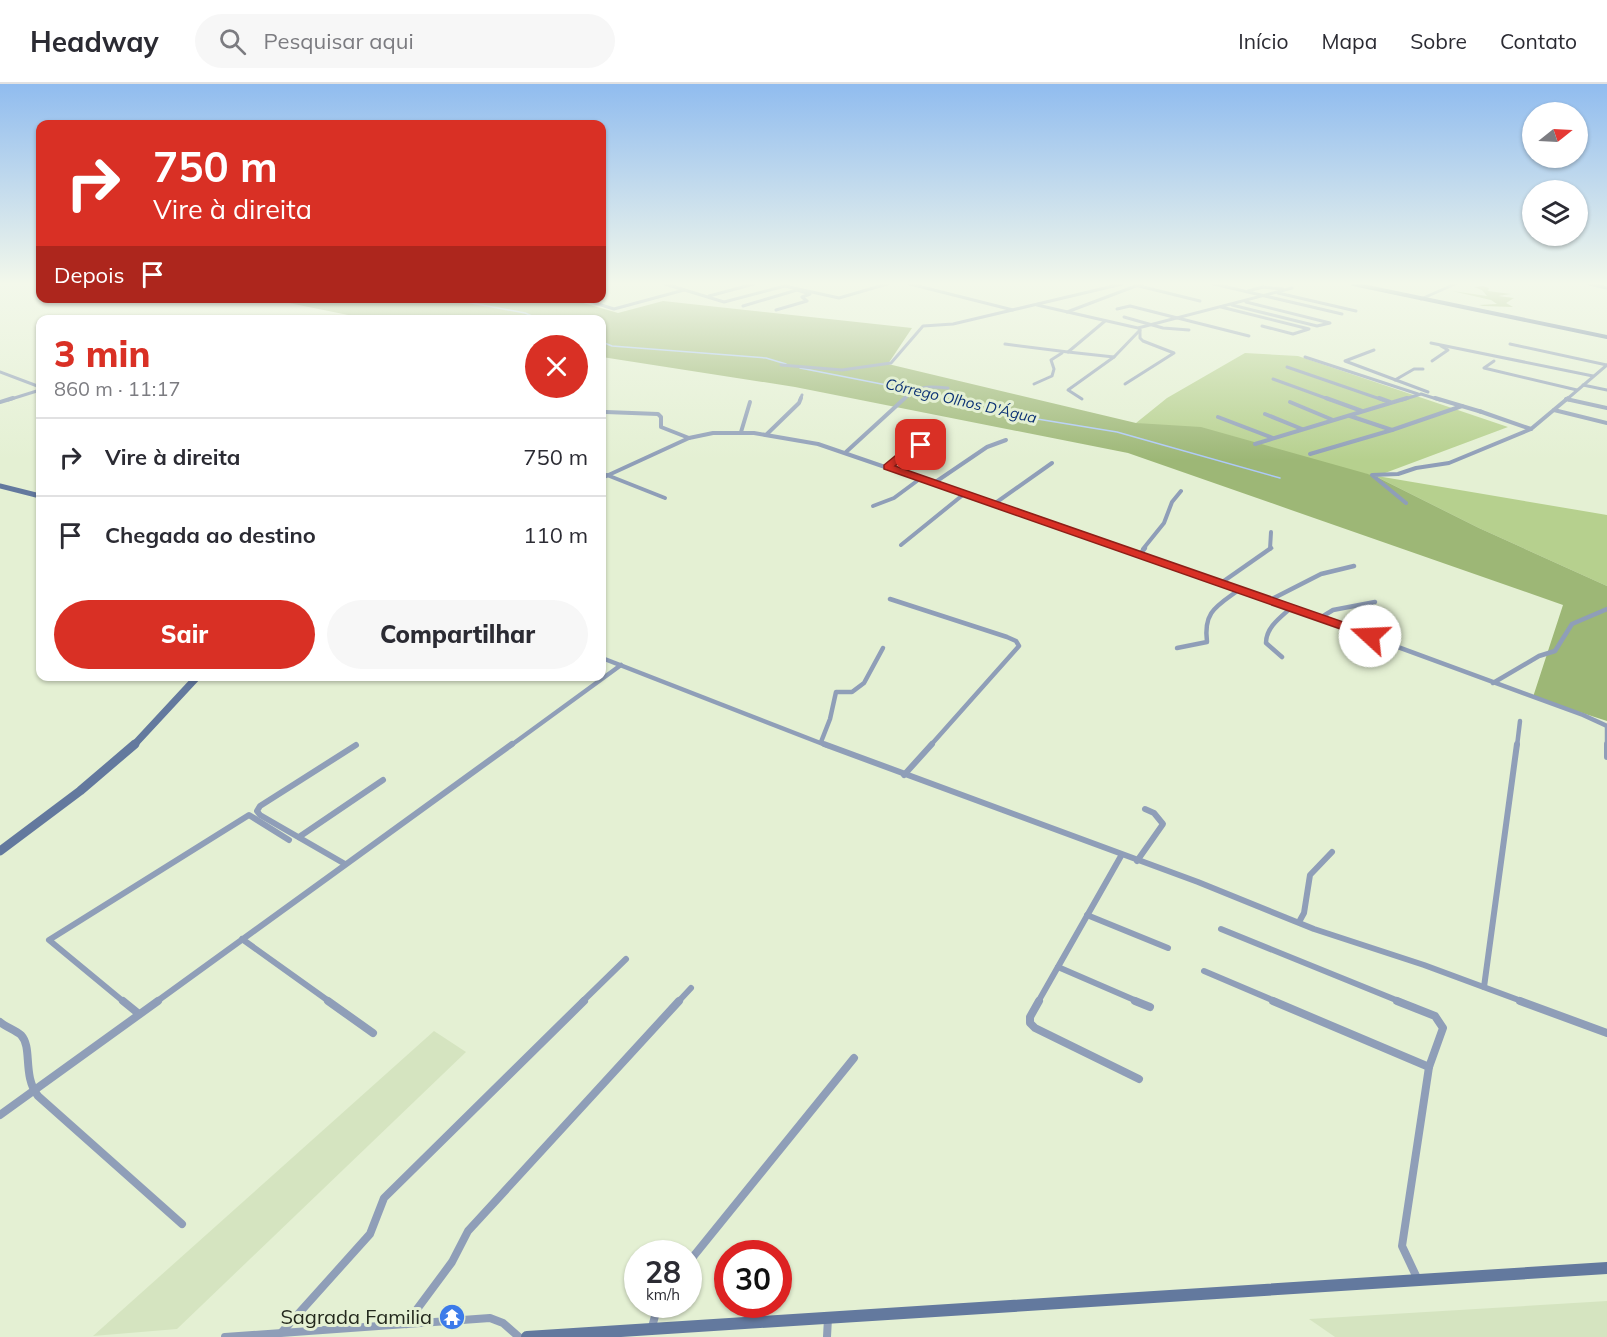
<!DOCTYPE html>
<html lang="pt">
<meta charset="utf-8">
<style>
:root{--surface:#fff;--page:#f7f7f7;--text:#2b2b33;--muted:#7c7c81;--line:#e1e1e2;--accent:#d93025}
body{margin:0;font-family:Mulish,sans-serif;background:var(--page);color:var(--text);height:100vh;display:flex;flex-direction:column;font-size:22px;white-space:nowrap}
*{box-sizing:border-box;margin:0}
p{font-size:20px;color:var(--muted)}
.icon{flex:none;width:33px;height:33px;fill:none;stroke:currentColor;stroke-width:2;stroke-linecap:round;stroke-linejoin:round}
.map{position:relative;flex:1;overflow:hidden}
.sheet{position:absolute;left:36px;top:231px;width:570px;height:366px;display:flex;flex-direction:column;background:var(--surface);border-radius:12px;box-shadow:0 2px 4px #0004}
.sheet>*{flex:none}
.hud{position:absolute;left:36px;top:36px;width:570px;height:183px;border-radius:12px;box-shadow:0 2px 4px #0004;background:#d93025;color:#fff;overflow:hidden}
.needle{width:39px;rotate:72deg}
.controls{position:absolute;left:1522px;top:18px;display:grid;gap:12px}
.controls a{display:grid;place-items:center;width:66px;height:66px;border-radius:50%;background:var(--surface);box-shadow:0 2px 4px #0004;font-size:30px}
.speed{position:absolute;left:624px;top:1156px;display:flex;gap:12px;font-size:30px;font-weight:700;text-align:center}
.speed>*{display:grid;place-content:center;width:78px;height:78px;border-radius:50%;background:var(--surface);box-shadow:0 2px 4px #0004;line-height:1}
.speed small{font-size:15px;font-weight:400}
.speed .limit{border:9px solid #d22;background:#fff;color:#111}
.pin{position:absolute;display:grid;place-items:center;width:51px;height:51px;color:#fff;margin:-26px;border-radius:12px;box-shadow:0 3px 9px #0006}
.me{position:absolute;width:66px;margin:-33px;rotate:290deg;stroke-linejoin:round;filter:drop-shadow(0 0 4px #0008)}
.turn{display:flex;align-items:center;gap:21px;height:126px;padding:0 18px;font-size:27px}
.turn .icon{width:78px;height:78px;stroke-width:2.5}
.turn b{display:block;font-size:42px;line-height:51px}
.then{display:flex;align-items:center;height:57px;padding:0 18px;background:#0003;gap:12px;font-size:22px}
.round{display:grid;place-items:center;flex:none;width:63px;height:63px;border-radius:32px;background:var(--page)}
.headline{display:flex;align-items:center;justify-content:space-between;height:102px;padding:0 18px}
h1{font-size:36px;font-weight:800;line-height:45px;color:var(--accent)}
.action{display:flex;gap:12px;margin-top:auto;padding:12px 18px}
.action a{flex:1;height:69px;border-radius:36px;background:var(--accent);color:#fff;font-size:24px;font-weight:800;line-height:69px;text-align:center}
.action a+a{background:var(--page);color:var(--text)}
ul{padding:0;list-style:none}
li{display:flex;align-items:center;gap:18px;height:78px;padding:0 18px;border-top:2px solid var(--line)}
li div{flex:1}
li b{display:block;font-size:22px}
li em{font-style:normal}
header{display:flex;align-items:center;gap:36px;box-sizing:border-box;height:84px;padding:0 30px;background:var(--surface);border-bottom:2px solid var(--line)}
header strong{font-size:28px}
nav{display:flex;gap:33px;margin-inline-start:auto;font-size:21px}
.search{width:420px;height:54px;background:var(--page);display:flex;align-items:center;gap:15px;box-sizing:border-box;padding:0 21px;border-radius:33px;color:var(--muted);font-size:22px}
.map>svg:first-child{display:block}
.built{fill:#d5e4c0}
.green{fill:#b6d08e}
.forest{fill:#9db776}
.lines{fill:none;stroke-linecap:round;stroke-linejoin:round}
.stream{stroke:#adc9f9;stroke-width:1.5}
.street-far4{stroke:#8f9eb8;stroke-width:3}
.street-far3{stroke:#8f9eb8;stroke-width:4}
.street-far2{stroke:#8f9eb8;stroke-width:4.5}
.street-far1{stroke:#8f9eb8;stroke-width:6}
.street{stroke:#8f9eb8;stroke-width:8}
.secondary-far4{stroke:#63799e;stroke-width:4}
.secondary-far3{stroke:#63799e;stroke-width:5}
.secondary-far2{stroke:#63799e;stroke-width:7}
.secondary-far1{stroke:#63799e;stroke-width:9}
.secondary{stroke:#63799e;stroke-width:12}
.route{fill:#d93025;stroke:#8d1f18;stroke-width:1.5}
.labels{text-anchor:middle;stroke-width:6;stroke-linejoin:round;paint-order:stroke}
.far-water-label{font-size:15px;font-style:italic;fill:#0c3275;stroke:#e4f0d3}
.near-poi-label{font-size:20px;fill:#23281d;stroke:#e4f0d3;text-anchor:end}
</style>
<header>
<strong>Headway</strong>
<div class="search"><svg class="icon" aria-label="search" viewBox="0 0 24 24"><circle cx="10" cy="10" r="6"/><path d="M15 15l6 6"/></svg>Pesquisar aqui</div>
<nav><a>Início</a><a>Mapa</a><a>Sobre</a><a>Contato</a></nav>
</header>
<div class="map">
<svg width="1607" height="1253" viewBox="0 0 1607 1253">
<rect width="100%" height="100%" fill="#e4f0d3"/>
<!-- built -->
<g class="built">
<polygon points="434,947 466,968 177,1245 93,1252"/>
<polygon points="1607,1217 1607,1253 1335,1253 1309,1235"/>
</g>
<!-- green -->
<polygon class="green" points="1245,269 1298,272 1508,343 1377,392 1607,431 1607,502 1479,444 1375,392 1136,339 1167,314"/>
<!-- forest -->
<g class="forest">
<polygon points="1483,202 1489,204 1488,207 1511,210 1498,212 1514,214 1506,219 1513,223 1483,222 1479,221 1497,220 1491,216 1452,207 1487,212 1482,206 1474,203"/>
<polygon points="284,214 566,214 618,229 663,217 912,244 888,280 1136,339 1201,343 1375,392 1479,444 1607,502 1607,637 1533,613 1563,521 1128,369 795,303 602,273 602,236 406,236 390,231 358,233 279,217"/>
</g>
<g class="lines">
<!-- stream -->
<g class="stream">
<polyline points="445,214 525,229 541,236"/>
<polyline points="602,258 612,262 766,274 786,280"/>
<polyline points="800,284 912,306"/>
<polyline points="917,307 969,317 1031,334 1117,348 1280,394"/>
</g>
<!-- street-far4 -->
<g class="street-far4">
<polyline points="665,200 724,218 785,202 839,214 887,200"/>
<polyline points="910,200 1013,226"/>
<polyline points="1214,200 1342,230"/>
<polyline points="1589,200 1607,204"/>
<polyline points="1139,202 1200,217"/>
<polyline points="1248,207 1263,203 1283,205"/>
<polyline points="1278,209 1356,227"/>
<polyline points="709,212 754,200"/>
<polyline points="579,214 614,225 684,206"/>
<polyline points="1421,215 1455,200"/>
<polyline points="1037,221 1138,244 1292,204"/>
<polyline points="1232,221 1317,242 1330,239 1246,218"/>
<polyline points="743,222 797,206 810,210 802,213 807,217 776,226"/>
<polyline points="1221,223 1309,245 1293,250 1262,242"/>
<polyline points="1117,225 1130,222 1249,252"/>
<polyline points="1067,228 1141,200"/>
<polyline points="1124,233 1163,244 1189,246"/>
<polyline points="1105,237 1068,268 1114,273"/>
<polyline points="1431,259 1593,292"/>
<polyline points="1005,260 1068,268"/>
<polyline points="1510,260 1607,281"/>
<polyline points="1374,266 1345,277 1428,308"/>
<polyline points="1305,273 1418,310"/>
<polyline points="1432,277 1448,266 1441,262"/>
<polyline points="1494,277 1484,284 1577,306"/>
<polyline points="781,281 842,286 891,279 923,242 953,240 1122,200"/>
<polyline points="1287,283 1383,316"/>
<polyline points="0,288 40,303"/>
<polyline points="1273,295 1331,316"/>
<polyline points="1395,296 1414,285 1423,285"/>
<polyline points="1034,300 1052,292 1054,285 1051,276 1062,269"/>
<polyline points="1125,300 1174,269 1143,257 1140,254 1140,246"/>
<polyline points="1583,301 1607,306"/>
<polyline points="1082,315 1068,306 1114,273 1140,246 1139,244"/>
<polyline points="1566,315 1569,316"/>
<polyline points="8,316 40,306"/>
<polyline points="800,316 802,311"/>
<path d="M903,316C919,301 927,302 948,304"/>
<polyline points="1402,316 1421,310 1440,316"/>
<polyline points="1566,316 1607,281"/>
</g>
<!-- street-far3 -->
<g class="street-far3">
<polyline points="1326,314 1362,327"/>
<polyline points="1379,314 1390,318"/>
<polyline points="1435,314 1482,328"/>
<polyline points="1566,315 1607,324"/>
<polyline points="0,318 13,314"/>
<polyline points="1290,318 1333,336"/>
<polyline points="1554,326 1607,339"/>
<polyline points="1479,327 1531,345"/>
<polyline points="606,328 658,330 661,333 661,343 689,354"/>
<polyline points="1265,330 1302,345"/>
<polyline points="1350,332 1392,346"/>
<polyline points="1218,333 1273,354"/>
<polyline points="741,348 750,318"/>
<polyline points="766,351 799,319 801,314"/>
<polyline points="1255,360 1407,314"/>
<polyline points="846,368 905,314"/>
<polyline points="1310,370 1392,346 1462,322"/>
<polyline points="888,383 914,361 923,360 938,350"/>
<polyline points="607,391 665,414"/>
<polyline points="602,394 689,354 713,349 754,349 818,360 1124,465"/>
<polyline points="934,399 987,363 1006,356"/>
<polyline points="1406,419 1372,391 1398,390 1416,384 1449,379 1531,345 1568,314"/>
<polyline points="994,420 1052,379"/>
<polyline points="873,422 894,414 921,394"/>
<polyline points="901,461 964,410"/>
<polyline points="1143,465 1164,439 1172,418 1181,407"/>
<polyline points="1270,465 1271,448"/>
</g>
<!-- street-far2 -->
<g class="street-far2">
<polyline points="1119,464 1270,516 1583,631 1607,642"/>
<polyline points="1140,470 1145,464"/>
<polyline points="1221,499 1271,464"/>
<polyline points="890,515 1007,553 1016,557 1019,562 930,662"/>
<polyline points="1270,516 1321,490 1354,482"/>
<polyline points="1320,534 1333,526 1375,518"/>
<path d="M1177,564L1207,558C1203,527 1217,522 1240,505"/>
<path d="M1282,573L1266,559C1266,543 1281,533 1292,523"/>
<polyline points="602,574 828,662"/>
<polyline points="1493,599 1539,572 1555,567 1572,540 1607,525"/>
<polyline points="1607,642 1607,662"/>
<polyline points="821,658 830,635 836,608 852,608 864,599 883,564"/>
<polyline points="510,662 621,581"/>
<polyline points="1517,662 1520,637"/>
</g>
<!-- street-far1 -->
<g class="street-far1">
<polyline points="824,660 1198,798 1314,845 1424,881 1524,918"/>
<polyline points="1607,660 1607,673"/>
<polyline points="904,691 932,660"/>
<polyline points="299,753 383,696"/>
<polyline points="1137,777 1163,740 1154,729 1145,725"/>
<polyline points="345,780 260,731 257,727 260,722 356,661"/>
<polyline points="1087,831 1168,864"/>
<polyline points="1299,838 1304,829 1310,791 1332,768"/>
<polyline points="1221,845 1401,918"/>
<polyline points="242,855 330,918"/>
<polyline points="1058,883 1139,918"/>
<polyline points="1204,887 1277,918"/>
<polyline points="1484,903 1517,660"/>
<polyline points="124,918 49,856 249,731 289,756"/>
<polyline points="156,918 512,660"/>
<polyline points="582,918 626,875"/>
<polyline points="678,918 691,904"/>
<polyline points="1038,918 1121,772"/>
</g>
<!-- street -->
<g class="street">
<polyline points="123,917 139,930"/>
<polyline points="328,917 373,949"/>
<polyline points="1039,917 1030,933 1030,939 1035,944 1139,995"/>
<polyline points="1135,917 1150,923"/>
<polyline points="1273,917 1429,983"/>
<polyline points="1397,917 1435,932 1443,944 1429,983 1402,1162 1418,1196"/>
<polyline points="1520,917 1607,949"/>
<path d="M0,938C6,943 15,946 21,951C33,964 22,991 38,1012L182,1140"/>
<polyline points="0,1031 158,917"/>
<polyline points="688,1179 854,974"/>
<polyline points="406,1240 452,1178 468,1147 679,917"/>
<polyline points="652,1243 658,1221"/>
<polyline points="282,1248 370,1150 384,1114 584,917"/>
<polyline points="225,1253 490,1234 503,1239 519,1253"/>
<polyline points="827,1253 828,1234"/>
</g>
<!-- secondary-far4 -->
<polyline class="secondary-far4" points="1353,200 1607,253"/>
<!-- secondary-far3 -->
<polyline class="secondary-far3" points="0,402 40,412"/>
<!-- secondary-far2 -->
<polyline class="secondary-far2" points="133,662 198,592"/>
<!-- secondary-far1 -->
<polyline class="secondary-far1" points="0,767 80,707 135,660"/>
<!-- secondary -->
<polyline class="secondary" points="527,1253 1607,1184"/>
</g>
<!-- sky -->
<linearGradient id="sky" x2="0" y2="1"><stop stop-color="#90bcef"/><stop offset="0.53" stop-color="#f3f8eb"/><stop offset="1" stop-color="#f3f8eb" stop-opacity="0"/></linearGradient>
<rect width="1607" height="376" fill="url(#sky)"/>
<!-- route -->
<polygon class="route" points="921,358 925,361 924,363 917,364 895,382 1375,549 1376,552 1375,554 1366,554 884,385 884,381 911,359"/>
<!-- icons -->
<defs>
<g id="temple-disc" transform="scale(1.35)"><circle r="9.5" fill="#3c7be9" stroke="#e4f0d3"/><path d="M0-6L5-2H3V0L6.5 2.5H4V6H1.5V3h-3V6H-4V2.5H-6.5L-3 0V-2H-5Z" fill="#fff"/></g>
</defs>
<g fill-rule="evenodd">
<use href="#temple-disc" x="452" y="1233"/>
</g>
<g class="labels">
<!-- far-water labels -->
<g class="far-water-label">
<text transform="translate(961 317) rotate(13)" y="5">Córrego Olhos D'Água</text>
</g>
<!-- near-poi labels -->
<g class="near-poi-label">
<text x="432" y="1240">Sagrada Familia</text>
</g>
</g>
</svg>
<div class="controls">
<a><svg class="needle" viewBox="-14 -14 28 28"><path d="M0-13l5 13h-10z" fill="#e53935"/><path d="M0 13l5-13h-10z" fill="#7c7c81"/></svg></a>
<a><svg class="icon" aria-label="layers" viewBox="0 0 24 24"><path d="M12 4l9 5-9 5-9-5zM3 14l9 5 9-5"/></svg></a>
</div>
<div class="speed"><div>28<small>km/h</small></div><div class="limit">30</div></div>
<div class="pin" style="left:921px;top:361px;background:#d93025"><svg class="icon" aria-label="arrive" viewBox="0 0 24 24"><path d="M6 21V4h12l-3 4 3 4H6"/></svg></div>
<svg class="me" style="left:1370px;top:552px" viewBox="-20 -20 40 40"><circle r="19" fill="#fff"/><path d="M0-13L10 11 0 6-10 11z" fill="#d93025"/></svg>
<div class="hud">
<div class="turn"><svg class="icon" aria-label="right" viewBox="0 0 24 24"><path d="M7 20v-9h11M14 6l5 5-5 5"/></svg><div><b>750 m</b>Vire à direita</div></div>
<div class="then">Depois<svg class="icon" aria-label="arrive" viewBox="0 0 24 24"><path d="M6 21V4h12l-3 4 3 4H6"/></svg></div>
</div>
<section class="sheet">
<div class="headline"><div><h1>3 min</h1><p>860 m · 11:17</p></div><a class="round" style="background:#d93025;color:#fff"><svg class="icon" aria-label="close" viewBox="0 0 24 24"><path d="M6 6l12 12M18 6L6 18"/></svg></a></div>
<ul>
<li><svg class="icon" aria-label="right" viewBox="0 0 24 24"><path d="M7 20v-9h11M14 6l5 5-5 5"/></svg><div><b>Vire à direita</b></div><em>750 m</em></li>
<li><svg class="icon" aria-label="arrive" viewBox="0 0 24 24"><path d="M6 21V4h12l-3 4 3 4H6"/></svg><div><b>Chegada ao destino</b></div><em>110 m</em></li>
</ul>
<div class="action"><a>Sair</a><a>Compartilhar</a></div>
</section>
</div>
